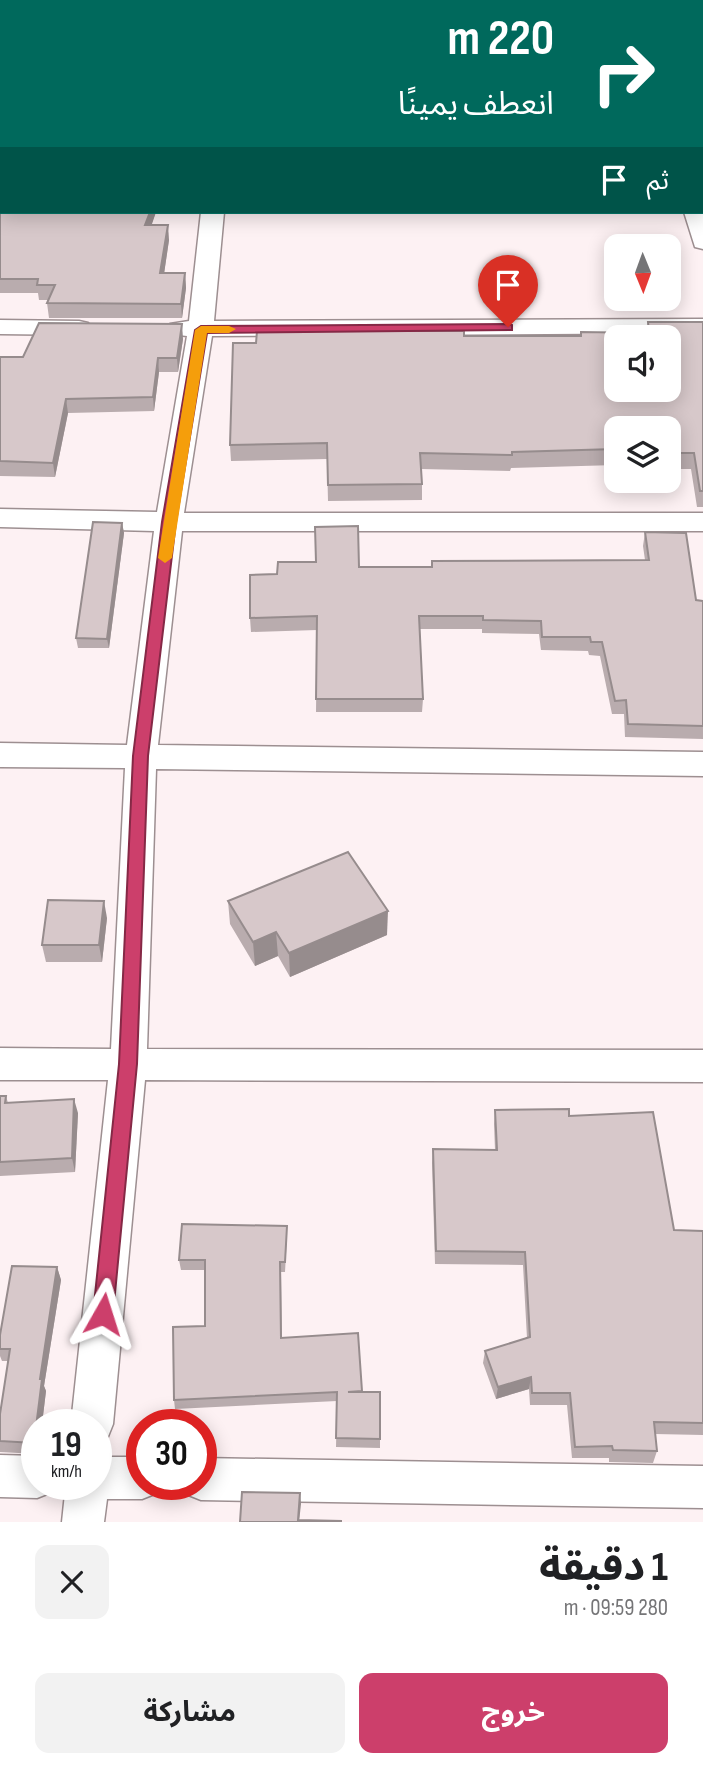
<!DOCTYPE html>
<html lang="ar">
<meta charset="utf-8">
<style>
:root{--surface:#fff;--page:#f2f2f2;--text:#202124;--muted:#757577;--accent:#cc3f6b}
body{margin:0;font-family:"Sofia Sans Condensed","Noto Sans Arabic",sans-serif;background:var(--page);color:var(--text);direction:rtl;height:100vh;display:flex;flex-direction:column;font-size:26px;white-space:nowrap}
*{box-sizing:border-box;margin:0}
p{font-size:23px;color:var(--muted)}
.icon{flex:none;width:38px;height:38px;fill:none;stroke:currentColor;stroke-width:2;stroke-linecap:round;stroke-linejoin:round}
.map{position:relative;height:1522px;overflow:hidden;direction:ltr}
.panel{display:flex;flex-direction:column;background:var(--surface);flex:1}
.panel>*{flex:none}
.banner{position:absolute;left:0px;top:0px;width:704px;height:214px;box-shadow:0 4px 18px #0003;direction:rtl;background:#00695c;color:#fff;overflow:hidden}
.needle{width:46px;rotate:179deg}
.fabs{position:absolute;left:604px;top:234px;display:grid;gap:14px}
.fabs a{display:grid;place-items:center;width:77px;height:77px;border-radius:14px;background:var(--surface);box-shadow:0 4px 18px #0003;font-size:35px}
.speed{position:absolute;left:21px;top:1409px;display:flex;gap:14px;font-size:35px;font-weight:700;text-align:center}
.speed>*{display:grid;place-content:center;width:91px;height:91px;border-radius:50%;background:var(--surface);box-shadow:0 4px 18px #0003;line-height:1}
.speed small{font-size:18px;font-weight:400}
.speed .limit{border:10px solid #d22;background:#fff;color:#111}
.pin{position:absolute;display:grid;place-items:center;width:60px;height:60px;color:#fff;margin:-72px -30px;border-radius:50% 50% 50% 0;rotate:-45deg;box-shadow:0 0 7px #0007}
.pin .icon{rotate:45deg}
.me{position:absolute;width:77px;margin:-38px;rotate:6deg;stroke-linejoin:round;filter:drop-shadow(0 0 5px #0008)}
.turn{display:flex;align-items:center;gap:24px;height:147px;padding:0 35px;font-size:32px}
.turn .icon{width:91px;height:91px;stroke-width:2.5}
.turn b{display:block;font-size:49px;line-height:60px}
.then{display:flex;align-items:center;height:66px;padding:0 35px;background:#0003;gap:14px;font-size:26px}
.round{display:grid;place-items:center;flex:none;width:74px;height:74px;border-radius:14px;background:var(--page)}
.overview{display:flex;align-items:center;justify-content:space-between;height:119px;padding:0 35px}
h1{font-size:42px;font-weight:700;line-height:52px}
.primary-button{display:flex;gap:14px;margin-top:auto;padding:14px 35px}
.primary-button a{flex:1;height:80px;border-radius:14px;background:var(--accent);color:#fff;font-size:28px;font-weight:700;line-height:80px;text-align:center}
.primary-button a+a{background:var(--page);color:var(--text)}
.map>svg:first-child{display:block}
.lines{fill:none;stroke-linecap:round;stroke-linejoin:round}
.minor-casing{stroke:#9d8f91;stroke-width:3}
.minor{fill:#fff;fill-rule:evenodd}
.wall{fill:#b9acae}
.shaded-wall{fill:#968c8d}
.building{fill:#d7c8ca;stroke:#968c8d;stroke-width:2;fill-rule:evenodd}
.route{fill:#cc3f6b;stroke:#852946;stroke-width:2}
.slow{fill:#f59e0b}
</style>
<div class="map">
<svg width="703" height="1522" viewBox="0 0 703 1522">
<rect width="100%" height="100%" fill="#fdf1f3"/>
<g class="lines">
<!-- minor casing -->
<g class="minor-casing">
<g id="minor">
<polygon points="0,0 9,2 2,2 2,12"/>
<rect x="232" y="0" width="20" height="2"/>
<rect x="0" y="153" width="2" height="14"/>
<rect x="702" y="157" width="1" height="14"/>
<polygon points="702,206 703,207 703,249 695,247 684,212 702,212"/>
<polygon points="201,212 224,212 214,321 703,319 703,333 212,336 184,513 703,513 703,531 182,531 158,745 703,752 703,776 156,769 147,1049 703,1050 703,1082 145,1080 113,1424 107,1439 96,1443 96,1424 71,1424 108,1080 0,1080 0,1048 111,1049 125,768 0,767 0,743 127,745 154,531 0,527 0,509 157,512 187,336 170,334 166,329 170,324 189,321"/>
<polygon points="0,320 79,321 88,323 91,328 88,333 79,335 0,334"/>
<polygon points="0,1455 37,1456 37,1484 55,1484 52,1492 37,1498 0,1497"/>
<polygon points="96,1457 142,1457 142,1484 161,1484 157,1493 142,1499 107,1499 104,1522 62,1522 66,1484 96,1484"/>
<polygon points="201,1458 703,1466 703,1508 201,1500 186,1494 182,1484 201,1484"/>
</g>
</g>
<!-- minor -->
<use href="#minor" class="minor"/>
</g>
<!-- wall -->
<g class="wall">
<polygon points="0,174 2,212 156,212 151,225 169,240 164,273 185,273 186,288 182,318 49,318 47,303 49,300 39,300 38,293 0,293"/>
<polygon points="648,322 703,322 703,507 697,507 691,469 668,469 668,429 616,429 616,465 511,468 510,471 421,469 422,484 422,500 328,501 327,459 231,461 230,445 256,343 464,336 580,336 581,332 647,333"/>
<polygon points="183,339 178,372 159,372 154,411 68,413 55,477 0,476 0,357 23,357"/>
<polygon points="122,523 124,533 109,648 78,648 76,638"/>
<polygon points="645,532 696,600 703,601 703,739 625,737 624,714 612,714 600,656 589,655 588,651 541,650 539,634 482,633 482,629 420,629 423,699 422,712 316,712 317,630 251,632 250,618 277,574 359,567 432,567 645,560 643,546"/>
<polygon points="228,901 387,935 290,977 278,956 255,966 230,924"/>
<polygon points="107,918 102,962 46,962 42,945"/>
<polygon points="0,1096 6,1096 8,1103 78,1113 75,1172 0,1176"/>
<polygon points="495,1110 569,1116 674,1230 703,1231 703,1435 655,1434 657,1451 653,1463 609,1462 609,1458 572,1458 567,1405 530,1405 529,1389 496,1399 483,1363 485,1351 527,1338 523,1265 435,1264 432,1163 433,1149 495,1150 494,1124"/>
<polygon points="287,1236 285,1272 281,1272 282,1338 362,1392 380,1392 380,1448 336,1447 337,1401 175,1409 174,1400 205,1326 205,1270 181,1270 179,1260"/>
<polygon points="57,1267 61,1280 44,1386 46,1391 42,1424 37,1424 37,1454 0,1452 0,1414 8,1361 2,1361 0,1356 0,1335"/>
</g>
<!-- shaded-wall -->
<g class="shaded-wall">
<polygon points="2,27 2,43 0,46 0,29"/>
<polygon points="150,212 156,212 147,239 145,225"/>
<polygon points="168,225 169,240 162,288 160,273"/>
<polygon points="185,273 186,288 182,318 181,304"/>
<polygon points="182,324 183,339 178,372 177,358"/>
<polygon points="158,358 159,372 154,411 153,397"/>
<polygon points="66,399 68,413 55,477 53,463"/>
<polygon points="122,523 124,533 109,648 107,639"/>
<polygon points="104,901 107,918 102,962 99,945"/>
<polygon points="388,911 387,935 290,977 289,953"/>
<polygon points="276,932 278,956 255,966 253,942"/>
<polygon points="74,1099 78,1113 75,1172 72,1158"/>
<polygon points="57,1267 61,1280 44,1386 46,1391 42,1424 37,1424 37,1451 34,1443 40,1379"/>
<polygon points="531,1377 529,1389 496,1399 498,1387"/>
<polygon points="300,1493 301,1504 299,1522 298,1522"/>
</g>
<!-- building -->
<g class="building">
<rect x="100" y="0" width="83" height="2"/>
<rect x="259" y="0" width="70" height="2"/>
<polygon points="570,0 701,0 702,2 570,2"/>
<rect x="702" y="3" width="1" height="102"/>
<polygon points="0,18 2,18 2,27 0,29"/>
<polygon points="0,174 2,174 2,212 150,212 145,225 168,225 160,273 185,273 181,304 47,303 55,285 37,285 38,279 0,279"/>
<path d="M648,322H703V491H700L694,453H668V429H616V449L512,452V455L420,453L422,484L328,485L327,443L230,445L233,343H256L257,331H464V336H581V332L649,333ZM616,338H668V390H616Z"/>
<polygon points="39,323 182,324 177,358 158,358 153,397 66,399 53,463 0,461 0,357 23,357"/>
<polygon points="93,522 122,523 107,639 76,638"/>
<polygon points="358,526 359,567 432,567 432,561 649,560 645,532 686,533 696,600 703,601 703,726 628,724 626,700 615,701 602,642 591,642 590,637 542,637 541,621 483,620 483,616 419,616 423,699 316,699 317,616 250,618 250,575 277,574 278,562 316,562 315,527"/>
<polygon points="348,852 388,911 289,953 276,932 253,942 228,901"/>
<polygon points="48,900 104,901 99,945 42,945"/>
<polygon points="0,1096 6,1096 5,1103 74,1099 72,1158 0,1162"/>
<polygon points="569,1109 569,1116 653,1112 674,1230 703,1231 703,1423 654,1422 657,1451 613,1450 612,1446 575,1447 570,1393 532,1393 531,1377 498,1387 485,1351 530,1337 525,1252 436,1251 433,1149 497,1150 495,1110"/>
<polygon points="182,1224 287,1226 285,1262 280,1262 281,1338 358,1333 362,1391 348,1392 380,1392 380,1439 336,1438 337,1392 174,1400 173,1327 205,1326 205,1260 179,1260"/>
<polygon points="12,1266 57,1267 40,1379 42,1379 34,1443 0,1441 0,1414 10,1349 0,1349 0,1335"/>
<polygon points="242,1492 300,1493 298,1520 341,1521 341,1522 240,1522"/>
</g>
<!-- route -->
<polygon class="route" points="508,324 512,325 512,330 207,333 176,522 148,756 137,1064 113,1314 110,1321 103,1323 96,1321 93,1314 119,1064 133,756 162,522 195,330 201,326"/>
<!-- slow -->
<polygon class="slow" points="201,326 229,326 236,329 229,333 207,333 172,558 165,563 158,558 195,330"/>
</svg>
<div class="fabs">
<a><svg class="needle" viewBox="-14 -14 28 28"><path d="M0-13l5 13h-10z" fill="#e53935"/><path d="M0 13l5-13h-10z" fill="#757577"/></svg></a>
<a><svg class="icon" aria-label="sound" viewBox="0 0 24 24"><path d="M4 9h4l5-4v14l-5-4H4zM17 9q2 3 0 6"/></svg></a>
<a><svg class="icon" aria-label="layers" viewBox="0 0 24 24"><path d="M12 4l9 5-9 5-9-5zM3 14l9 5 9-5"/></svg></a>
</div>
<div class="speed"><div>19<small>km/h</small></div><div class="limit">30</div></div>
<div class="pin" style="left:508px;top:327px;background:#d93025"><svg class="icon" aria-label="arrive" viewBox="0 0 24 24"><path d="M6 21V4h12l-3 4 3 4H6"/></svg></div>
<svg class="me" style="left:103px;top:1314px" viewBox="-20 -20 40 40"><path d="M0-17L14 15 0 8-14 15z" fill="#cc3f6b" stroke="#fff" stroke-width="4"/></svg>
<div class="banner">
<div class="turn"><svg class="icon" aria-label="right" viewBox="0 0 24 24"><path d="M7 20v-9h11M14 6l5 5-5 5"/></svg><div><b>220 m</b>انعطف يمينًا</div></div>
<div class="then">ثم<svg class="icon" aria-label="arrive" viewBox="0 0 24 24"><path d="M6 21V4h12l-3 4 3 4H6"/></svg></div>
</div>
</div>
<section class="panel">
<div class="overview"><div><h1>1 دقيقة</h1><p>280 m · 09:59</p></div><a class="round"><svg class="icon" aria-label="close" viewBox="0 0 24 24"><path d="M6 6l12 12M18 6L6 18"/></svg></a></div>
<div class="primary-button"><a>خروج</a><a>مشاركة</a></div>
</section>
